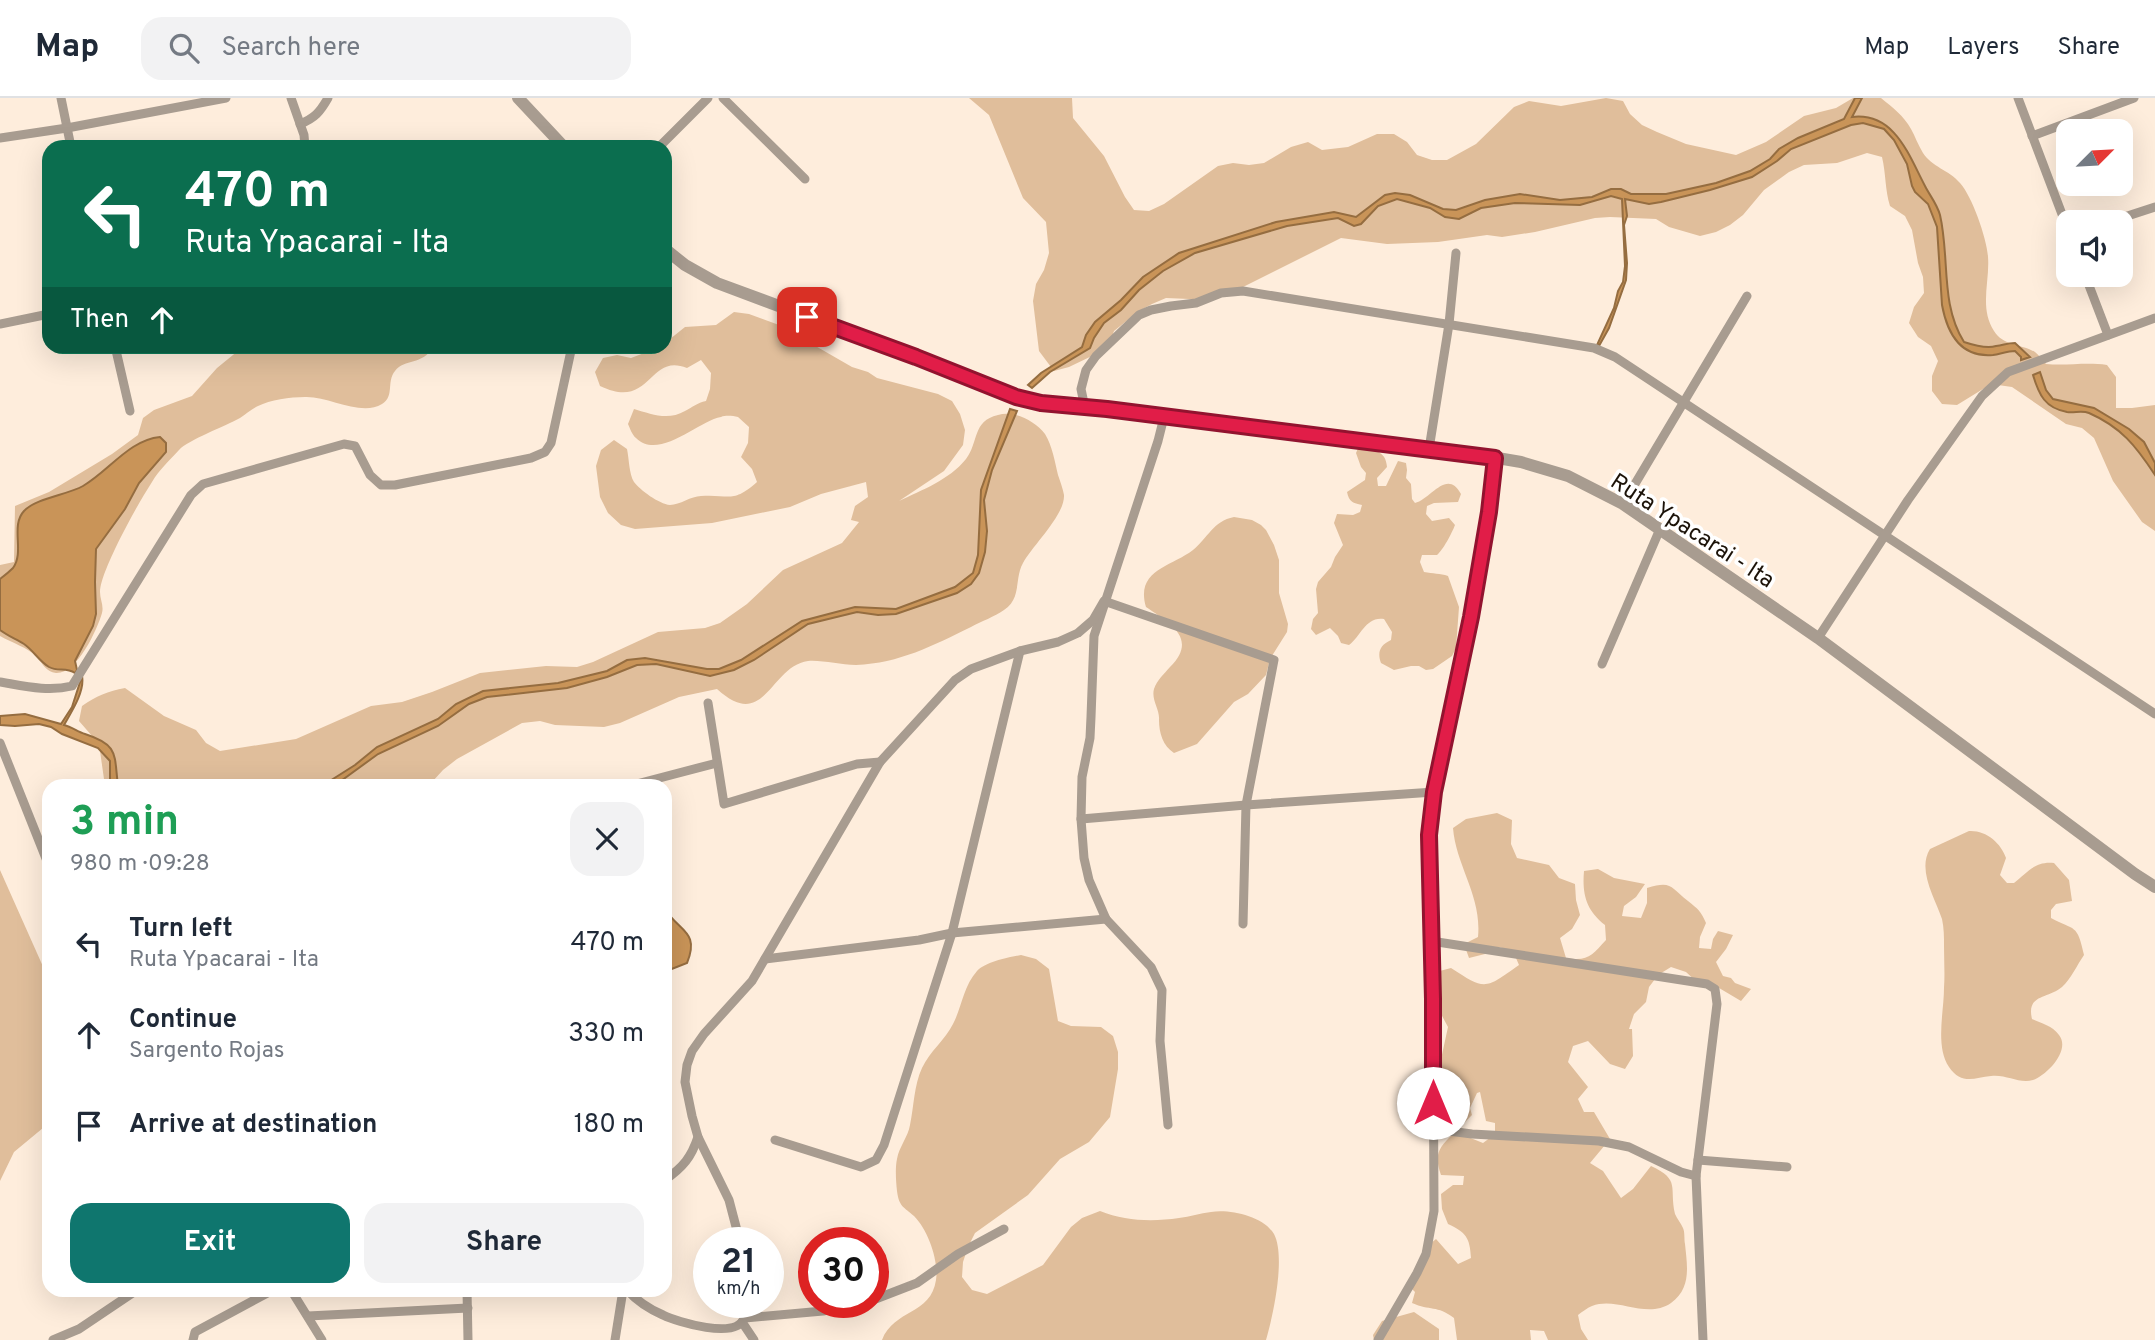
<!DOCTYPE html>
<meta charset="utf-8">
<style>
:root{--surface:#fff;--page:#f2f2f3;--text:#1f2937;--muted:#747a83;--line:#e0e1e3;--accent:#0f766e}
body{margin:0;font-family:Overpass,sans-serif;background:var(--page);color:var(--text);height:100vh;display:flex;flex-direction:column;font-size:26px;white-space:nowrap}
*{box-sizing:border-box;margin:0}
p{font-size:23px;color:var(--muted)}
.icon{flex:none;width:38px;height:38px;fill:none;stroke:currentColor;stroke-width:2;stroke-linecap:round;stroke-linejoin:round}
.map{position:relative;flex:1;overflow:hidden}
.sheet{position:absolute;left:42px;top:681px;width:630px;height:518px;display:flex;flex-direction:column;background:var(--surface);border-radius:21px;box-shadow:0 7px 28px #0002}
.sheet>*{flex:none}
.hud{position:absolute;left:42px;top:42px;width:630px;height:214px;border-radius:21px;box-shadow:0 7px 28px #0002;background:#0b6e4f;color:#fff;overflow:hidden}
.needle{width:46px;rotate:66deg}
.tools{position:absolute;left:2056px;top:21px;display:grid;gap:14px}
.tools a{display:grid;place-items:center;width:77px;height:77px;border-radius:14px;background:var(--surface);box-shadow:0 7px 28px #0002;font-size:35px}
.speed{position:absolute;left:693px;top:1129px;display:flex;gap:14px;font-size:35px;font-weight:700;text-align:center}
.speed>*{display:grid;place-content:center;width:91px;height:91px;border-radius:50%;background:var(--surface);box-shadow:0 7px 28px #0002;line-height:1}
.speed small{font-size:18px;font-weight:400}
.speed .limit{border:10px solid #d22;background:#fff;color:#111}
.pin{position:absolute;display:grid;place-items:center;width:60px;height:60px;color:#fff;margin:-30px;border-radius:14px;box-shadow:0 4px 10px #0006}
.me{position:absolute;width:77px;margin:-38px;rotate:0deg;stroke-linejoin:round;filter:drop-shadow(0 0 5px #0008)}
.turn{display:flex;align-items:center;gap:24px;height:147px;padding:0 28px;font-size:32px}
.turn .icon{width:91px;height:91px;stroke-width:2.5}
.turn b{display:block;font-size:49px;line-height:60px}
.then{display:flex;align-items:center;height:66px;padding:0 28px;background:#0003;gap:14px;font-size:26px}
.round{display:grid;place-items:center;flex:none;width:74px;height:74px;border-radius:21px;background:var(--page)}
.overview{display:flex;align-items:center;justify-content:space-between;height:119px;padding:0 28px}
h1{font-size:42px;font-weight:700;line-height:52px;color:#1e9e55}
.action{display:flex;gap:14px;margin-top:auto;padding:14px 28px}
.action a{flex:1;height:80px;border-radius:21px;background:var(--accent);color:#fff;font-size:28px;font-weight:700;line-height:80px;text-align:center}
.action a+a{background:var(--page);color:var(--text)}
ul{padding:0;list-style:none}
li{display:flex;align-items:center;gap:21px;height:91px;padding:0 28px}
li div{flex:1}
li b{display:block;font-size:26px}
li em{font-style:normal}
header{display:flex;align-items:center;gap:42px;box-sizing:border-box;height:98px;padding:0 35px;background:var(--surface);border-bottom:2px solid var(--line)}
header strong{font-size:33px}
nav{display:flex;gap:38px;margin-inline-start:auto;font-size:24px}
.search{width:490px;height:63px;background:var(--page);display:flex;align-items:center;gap:18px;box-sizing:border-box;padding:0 24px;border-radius:21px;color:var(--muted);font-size:26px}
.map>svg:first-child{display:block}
.green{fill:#e0be9b}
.water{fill:#c99458;stroke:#956d40;stroke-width:2}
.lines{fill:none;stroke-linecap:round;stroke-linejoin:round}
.minor{stroke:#a89c90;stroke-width:9}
.tertiary{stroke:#a89c90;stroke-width:12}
.route-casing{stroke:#92132f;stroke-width:18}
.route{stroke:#e11d48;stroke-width:12}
.labels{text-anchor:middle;stroke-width:7;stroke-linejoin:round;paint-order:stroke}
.street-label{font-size:23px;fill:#1b1208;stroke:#fff}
</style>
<header>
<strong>Map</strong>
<div class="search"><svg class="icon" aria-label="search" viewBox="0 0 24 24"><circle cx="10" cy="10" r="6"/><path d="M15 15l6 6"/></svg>Search here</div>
<nav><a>Map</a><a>Layers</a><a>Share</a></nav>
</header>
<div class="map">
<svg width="2155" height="1242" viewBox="0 0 2155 1242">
<rect width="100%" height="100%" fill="#feeddc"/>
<!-- green -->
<g class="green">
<path d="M969,0H1072L1073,20L1104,58L1125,99L1134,112L1149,113L1164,106L1218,68L1233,65L1249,67L1264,65L1291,49L1308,44L1322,52L1348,49L1377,36H1394L1407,44L1417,57L1432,62H1447L1476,46L1514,9L1529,3L1561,8L1606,0L1623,3L1630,16L1642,27L1657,34L1686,46L1736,57L1766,44L1804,18L1836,10L1853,0H1881C1892,9 1904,18 1911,31C1915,38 1918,47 1923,55C1932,69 1949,72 1960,85C1972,98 1987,141 1988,159C1990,183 1979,210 1994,233C2003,248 2022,246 2035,254C2039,257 2043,263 2046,266C2066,268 2086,264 2107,267L2116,279V310H2132L2155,307V433L2142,424L2113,383L2094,340L2082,330L2066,326L2012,289L1998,287L1983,291L1957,307L1942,306L1932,293V278L1938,263L1931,248L1918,239L1909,225L1914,209L1924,195L1923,179L1918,165L1912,132L1905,118L1890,108C1885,92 1886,76 1882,59L1867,55L1837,65L1804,67L1789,74L1764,92L1743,117L1730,127L1716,134L1700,138L1669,129L1656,121L1610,119L1595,120L1535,134L1502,139L1487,137L1438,144L1387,146L1341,140L1229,196L1213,202L1166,200L1152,206L1139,213L1114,233L1109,247L1096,256L1069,269L1054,273L1039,253L1033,203L1036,186L1044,172L1049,155L1046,124L1023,100L989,17Z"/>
<path d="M734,214L749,216L779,227L852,269L868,274L877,280L938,296L952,303L960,316L965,332L963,347L944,373L899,403C922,392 949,382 966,361C979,344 972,323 998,317C1014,312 1035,323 1045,336C1052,347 1055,364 1058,377C1060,383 1063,391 1064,397C1065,417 1033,447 1023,465C1014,481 1022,500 1004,512C994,519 982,523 971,529C932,548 900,565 856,567C840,567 823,562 808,563C770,568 765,635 717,591L679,599L620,625L604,629L555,627L540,623L522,625L457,661L443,672L432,684L424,688H105L99,646L79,623L82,608C96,598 108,593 125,590L164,618L196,632L206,645L220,653L296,641L371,608L402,604L432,594L480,575L546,568L577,569L593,564L658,534L705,530L720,525L747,506L783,472L842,445L859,424L851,422L855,408L868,399L866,384L821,396L790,409L712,425L635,431L621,427L608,415L600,399L596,368L601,352L614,342L627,351C629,360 629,376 634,384C640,392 659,406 670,407C680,407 691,398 701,398C730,396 732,406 757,384L752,371L741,359L748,345L749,329L738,319C733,318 726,317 721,319C698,323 659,363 636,340C632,337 630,330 628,326L634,311C651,316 668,323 685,313C693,309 697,305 706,303L710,291L711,275L701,262L687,270C648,254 652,313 600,288L595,274L603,260L617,257L631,260L660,249L665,248V245L685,229L716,227Z"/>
<path d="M244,248L433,249C422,268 405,260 395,273C386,284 395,298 382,306C361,319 329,298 305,299C290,299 270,302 258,308C252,311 246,316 240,320C226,328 188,342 179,352C170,362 159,372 152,384C136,409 116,446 105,474C103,479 100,488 100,494C100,501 104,508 102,515C97,532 77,576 56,575C46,574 43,566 37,559C27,549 12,545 0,538V467L14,464L15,408L49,394L112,356L138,337L143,320L154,312L192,298L217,270Z"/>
<path d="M1359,348C1373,352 1386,352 1387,369L1377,380L1378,388H1386L1398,363L1406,365L1407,372L1406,380L1411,386L1412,401L1415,405C1431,401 1447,370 1461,396L1458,404L1434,405L1427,408L1426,416L1432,423L1449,420L1455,427C1452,435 1443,452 1437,457H1422L1420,464L1424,474C1433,476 1440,475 1448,478L1459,509L1456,550L1452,558L1433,571L1426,572L1419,568H1411L1394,572L1381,565C1377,554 1380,547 1391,542L1392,534L1384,521C1366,518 1361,538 1349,547L1341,545L1338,538L1330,530L1316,537L1311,531L1313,521L1318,515L1316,491L1318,484L1331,469L1335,459L1343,447L1334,425L1337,416L1353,417L1360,414L1362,407C1353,405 1349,404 1347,394L1365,382L1366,375L1361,369L1356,355Z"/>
<path d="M1234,419L1252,422L1261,427L1266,432L1274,447L1279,462V495L1288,526L1287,534L1270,561L1266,577L1248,596L1234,604L1197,646L1174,655C1163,648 1159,635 1159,622C1160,611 1151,602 1154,591C1157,582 1164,576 1170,569C1199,540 1169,525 1146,509C1135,472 1171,469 1193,452C1208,440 1213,423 1234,419Z"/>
<path d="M1497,715L1512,722L1511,746L1517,760L1549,767L1559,780L1575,786L1576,802L1580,817L1572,831L1560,840L1566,860C1588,864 1592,857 1606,842L1605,827C1586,812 1582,796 1584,773L1598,771L1614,780L1645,786L1636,799L1624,808L1622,818L1641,820L1647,805V790C1672,782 1670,789 1688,803C1698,811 1701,813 1706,825L1700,839L1699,850L1711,851L1713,841L1718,833L1733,837L1726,851L1716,864L1723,878L1731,880L1735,885L1751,891L1741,903L1714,887L1698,885L1686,874L1671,869L1658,877L1649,889L1646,904L1634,916L1629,931H1632L1633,958L1625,971L1610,966L1588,943L1573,948L1568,964L1588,989L1578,1001L1584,1014H1594L1610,1041L1590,1065L1603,1073L1621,1100L1633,1091L1651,1068C1681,1082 1669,1089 1675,1116C1677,1121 1681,1125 1683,1130C1685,1134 1684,1141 1685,1146C1687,1167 1692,1190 1671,1205C1646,1222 1617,1198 1592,1208C1587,1210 1582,1214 1578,1217L1581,1231L1588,1242H1548L1544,1233L1530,1232L1531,1242H1457L1454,1220C1437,1207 1430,1213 1412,1205L1415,1194L1411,1190L1424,1151L1436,1141L1458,1166L1471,1160C1470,1140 1466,1134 1448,1126L1442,1111L1441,1096L1453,1087H1463L1464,1078L1441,1077C1434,1057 1438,1050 1453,1036L1468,1039L1483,1045L1495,1036V1025L1486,1023L1480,994L1477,995L1470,1010L1472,1017L1460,1029L1443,1024L1438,992V975L1448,929L1433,901L1436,874L1451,870C1486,893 1485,891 1519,867L1513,853L1499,849L1485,856L1469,860L1464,846L1478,839C1482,798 1456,768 1453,730L1466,721Z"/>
<path d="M1969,733C1986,732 2001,745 2006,760L2000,777L2007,785H2014C2028,774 2035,763 2054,765L2069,782L2072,803L2056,806L2051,812V820C2075,833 2077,825 2084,857C2077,867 2071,881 2062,889C2048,901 2026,896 2032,921C2041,925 2053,928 2059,937C2071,952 2047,977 2033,982C2019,986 2006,976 1991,978C1974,980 1961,987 1949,969C1935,948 1944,914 1944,890C1945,876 1944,862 1944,848C1944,839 1944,830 1942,821C1935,800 1917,772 1930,751Z"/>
<polygon points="0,772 49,882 49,1025 14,1054 0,1083"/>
<path d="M1021,857L1036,861L1049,871L1058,923L1071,928L1101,929L1113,938L1118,954V971L1110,1019L1089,1044L1060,1061L1028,1097L975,1135L968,1149L963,1164L962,1179L972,1192L987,1196L1043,1167L1071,1129L1082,1120L1100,1113C1125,1123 1152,1124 1179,1120C1190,1119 1200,1115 1211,1114C1230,1111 1263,1118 1274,1136C1286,1159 1273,1218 1266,1242H882C894,1211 931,1217 936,1182C939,1163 928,1132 914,1118C904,1109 899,1109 897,1093C896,1084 895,1070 897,1061C899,1049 908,1039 910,1027C914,1008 914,987 922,970C930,953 945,942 953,926C962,909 963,889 977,873C985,864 1009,859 1021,857Z"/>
<polygon points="1414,1214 1439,1231 1439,1242 1374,1242 1373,1237 1382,1223"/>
</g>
<!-- water -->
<g class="water">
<path d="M1855,0H1862L1852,19C1895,14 1909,58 1925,88C1930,98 1937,106 1940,117C1950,160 1940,206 1964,244C1973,247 1987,251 1996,248C2004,247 2007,245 2015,245L2030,259L2021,262V259L2015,253C2008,253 2000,256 1993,257C1960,260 1947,234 1942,207L1937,129L1928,106L1915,94L1912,88L1907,66L1894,42L1884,31L1863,25L1851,27L1791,51L1777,63L1752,79L1710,92L1661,104L1649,106L1625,101L1627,118L1624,127L1627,165L1626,182L1609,230L1599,248L1597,247L1614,210L1618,193L1623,184L1625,168L1622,101L1611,98L1580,107L1515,105L1481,110L1459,121L1445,119L1430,110L1397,101L1378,108L1361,126L1354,128L1338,120L1287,128L1195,155L1163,173L1139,192L1121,212L1104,225L1094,240L1090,250L1050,274L1032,290L1028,287L1041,275L1082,249L1086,237L1095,224L1121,202L1143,179L1179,155L1276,124L1334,114L1356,119L1385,97L1395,95L1410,97L1443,111L1456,112L1485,102L1520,96L1560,102L1592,99L1611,91H1621L1631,96H1666L1716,85L1750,73L1770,61L1779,51L1798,40L1844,21Z"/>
<path d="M2040,274L2046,292L2053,301L2094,310L2129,331L2144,344L2155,365V377C2136,348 2121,329 2089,315C2082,312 2075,315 2067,314C2045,310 2039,297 2033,277Z"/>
<polygon points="1010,311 1017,313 992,372 984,402 987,433 985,454 979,475 971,486 957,495 896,516 878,517 857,514 808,526 754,562 734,572 710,578 656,566 637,567 607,579 567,590 487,599 469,606 438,628 378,656 334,688 322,688 355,667 377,649 438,621 456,606 483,593 558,585 607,573 627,562 645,560 707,571 719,571 741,562 802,523 855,509 896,511 955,489 973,475 978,457 981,392"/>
<path d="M160,339L166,345V354L139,385L125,411L96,451L95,484L96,516L93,528L75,563L77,572L75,575C66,569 58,574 49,569C39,563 33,552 24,546C16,541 8,538 0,532V481C4,478 9,474 13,470C25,454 10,428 24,413C36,400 67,397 83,388C109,373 129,342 160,339Z"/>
<path d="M82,578C85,593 72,613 64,627C72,629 78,634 85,636C119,647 114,656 118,688H110V663L98,650L62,636L51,629L39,626L15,628L0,627V618L25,616L61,626L72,609Z"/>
<path d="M665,811C679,834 700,833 687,865L669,872L665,869Z"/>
</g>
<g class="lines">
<!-- minor -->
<g class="minor">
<polyline points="61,0 71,49"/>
<polyline points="291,0 304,37 305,49"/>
<polyline points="723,0 805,81"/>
<polyline points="2018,0 2068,132"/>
<path d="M300,26C315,20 320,14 328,0"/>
<polyline points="2032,38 2134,0"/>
<polyline points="0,40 67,30 226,0"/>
<polyline points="659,49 708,0"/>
<polyline points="2109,124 2155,109"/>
<polyline points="2085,177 2108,237"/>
<polyline points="0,226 49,216"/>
<polyline points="115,248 130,313"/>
<polyline points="1085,310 1081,291 1086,272 1096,258 1139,217 1151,212 1171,208 1196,205 1221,195 1243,193 1594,250 1615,259 2155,616"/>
<polyline points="1164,319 1158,343 1094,538 1091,619 1090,640 1082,679 1081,721 1084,760 1089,782 1106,821 1151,869 1162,892 1160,943 1168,1027"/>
<polyline points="1429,351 1449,226 1456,155"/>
<polyline points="1623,406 1747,198"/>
<polyline points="1818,540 1908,402 1982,298 2008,274 2155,220"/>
<polyline points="1602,566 1660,431"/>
<path d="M0,584C24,588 48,594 72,588L191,397L203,386L344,346L355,348L370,377L381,387H395L531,360L545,354L551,345L572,248"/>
<polyline points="708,605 724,706 857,666 880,664"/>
<polyline points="0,645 49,768"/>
<polyline points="629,688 717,665"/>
<polyline points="1081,721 1246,707 1434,694"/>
<polyline points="1431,843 1707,886 1715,891 1717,906 1696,1078 1703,1242"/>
<polyline points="765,861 919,842 952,835 1106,821"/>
<polyline points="1433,1031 1472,1036 1599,1043 1629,1049 1681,1074 1696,1078"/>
<polyline points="775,1042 861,1069 876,1062 884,1047 952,835 1020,553"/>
<polyline points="1698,1062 1787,1069"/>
<path d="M665,1082C683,1069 691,1060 698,1039"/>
<polyline points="740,1144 729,1102 698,1039 692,1018 685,984 687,967 692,953 704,936 752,883 880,664 955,582 971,571 1020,553 1058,544 1078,535 1093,522 1104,503 1274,562 1246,707 1243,826"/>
<polyline points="291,1192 322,1242"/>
<polyline points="467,1192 468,1242"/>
<path d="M627,1192C637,1203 649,1211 663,1217C677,1224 737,1242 744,1220C746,1216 744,1208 744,1204"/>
<polyline points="873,1202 917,1185 958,1156 1004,1131"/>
<polyline points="308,1218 468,1210"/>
<polyline points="745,1220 823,1213 864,1204"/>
<polyline points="742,1224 754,1242"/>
<polyline points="53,1242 79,1231 137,1192"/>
<polyline points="193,1242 195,1234 273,1192"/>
<polyline points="615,1242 623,1192"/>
<polyline points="1378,1242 1417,1175 1426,1156 1434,1113 1433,901 1429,737 1434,694 1471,519 1489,414 1495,360"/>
</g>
<!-- tertiary -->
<g class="tertiary">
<polyline points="518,0 564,49"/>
<polyline points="665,151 685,167 717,185 916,259 1016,299 1041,305 1107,311 1468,355 1521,364 1568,378 1623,406 1818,540 2135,776 2155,789"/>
</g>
</g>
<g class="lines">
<!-- route casing -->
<g class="route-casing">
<polyline id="route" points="807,219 916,259 1016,299 1041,305 1107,311 1495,360 1489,414 1471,519 1434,694 1429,737 1433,901 1433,1005"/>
</g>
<!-- route -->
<use href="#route" class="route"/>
</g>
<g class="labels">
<!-- street labels -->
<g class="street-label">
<text transform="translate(1693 432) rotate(33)" y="8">Ruta Ypacarai - Ita</text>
</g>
</g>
</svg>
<div class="tools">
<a><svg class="needle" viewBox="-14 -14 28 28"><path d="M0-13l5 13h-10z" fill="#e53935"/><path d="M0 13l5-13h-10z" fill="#747a83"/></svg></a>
<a><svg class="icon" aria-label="sound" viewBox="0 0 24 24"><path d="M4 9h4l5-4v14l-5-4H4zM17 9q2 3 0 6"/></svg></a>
</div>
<div class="speed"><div>21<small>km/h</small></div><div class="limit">30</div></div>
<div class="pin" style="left:807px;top:219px;background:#d93025"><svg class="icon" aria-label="arrive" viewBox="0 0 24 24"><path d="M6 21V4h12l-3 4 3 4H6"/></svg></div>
<svg class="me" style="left:1433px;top:1005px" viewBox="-20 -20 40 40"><circle r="19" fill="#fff"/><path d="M0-13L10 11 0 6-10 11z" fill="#e11d48"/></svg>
<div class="hud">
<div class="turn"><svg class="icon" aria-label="left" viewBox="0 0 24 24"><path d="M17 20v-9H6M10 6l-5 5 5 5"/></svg><div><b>470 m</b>Ruta Ypacarai - Ita</div></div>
<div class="then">Then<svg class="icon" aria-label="ahead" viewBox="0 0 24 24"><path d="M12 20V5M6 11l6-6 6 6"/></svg></div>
</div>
<section class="sheet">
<div class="overview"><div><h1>3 min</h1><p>980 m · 09:28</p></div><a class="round"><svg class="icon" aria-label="close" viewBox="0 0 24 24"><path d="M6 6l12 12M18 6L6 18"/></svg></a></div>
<ul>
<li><svg class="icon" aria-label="left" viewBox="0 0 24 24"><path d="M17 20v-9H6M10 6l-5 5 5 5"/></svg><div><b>Turn left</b><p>Ruta Ypacarai - Ita</p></div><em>470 m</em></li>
<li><svg class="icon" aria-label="ahead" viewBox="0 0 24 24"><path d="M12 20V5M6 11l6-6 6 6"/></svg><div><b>Continue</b><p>Sargento Rojas</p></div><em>330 m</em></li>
<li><svg class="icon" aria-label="arrive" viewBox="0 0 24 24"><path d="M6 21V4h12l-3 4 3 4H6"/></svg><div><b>Arrive at destination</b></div><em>180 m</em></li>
</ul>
<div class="action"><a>Exit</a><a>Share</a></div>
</section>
</div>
